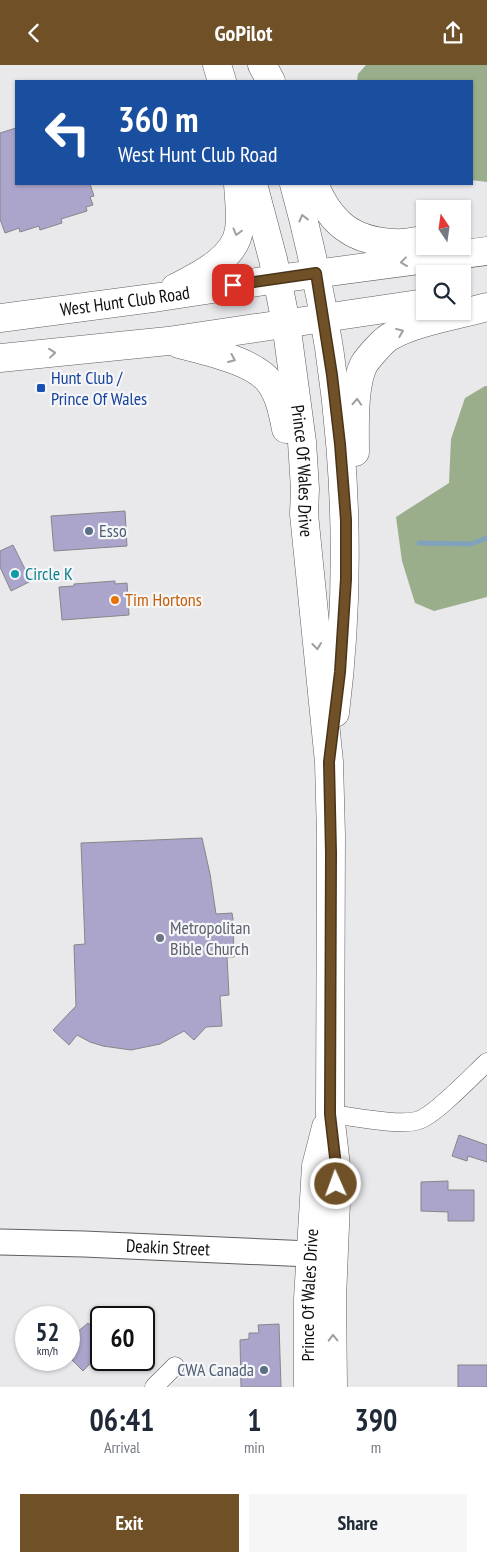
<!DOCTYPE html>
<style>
:root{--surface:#fff;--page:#f6f6f7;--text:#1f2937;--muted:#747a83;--accent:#705026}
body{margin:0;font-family:"PT Sans Narrow",sans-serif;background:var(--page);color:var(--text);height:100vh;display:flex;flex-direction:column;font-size:19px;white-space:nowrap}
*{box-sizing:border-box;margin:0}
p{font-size:16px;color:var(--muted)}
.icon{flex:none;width:28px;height:28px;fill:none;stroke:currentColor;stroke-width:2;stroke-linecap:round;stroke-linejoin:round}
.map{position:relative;height:1322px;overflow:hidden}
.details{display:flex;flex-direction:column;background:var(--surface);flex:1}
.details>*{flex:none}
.top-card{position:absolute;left:15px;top:15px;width:458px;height:105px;border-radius:0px;box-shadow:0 1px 4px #0004;background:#1a4fa0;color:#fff;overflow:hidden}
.needle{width:32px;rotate:347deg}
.tools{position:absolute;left:416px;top:135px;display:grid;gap:10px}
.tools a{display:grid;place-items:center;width:55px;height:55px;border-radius:0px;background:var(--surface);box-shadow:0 1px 4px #0004;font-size:25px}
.speed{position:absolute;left:15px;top:1241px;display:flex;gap:10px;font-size:25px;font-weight:700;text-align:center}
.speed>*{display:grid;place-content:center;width:65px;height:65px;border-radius:50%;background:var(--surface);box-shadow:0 1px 4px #0004;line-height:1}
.speed small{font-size:12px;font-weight:400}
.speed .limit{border:2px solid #111;border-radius:8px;background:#fff;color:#111}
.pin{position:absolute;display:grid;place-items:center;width:42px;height:42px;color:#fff;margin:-21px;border-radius:10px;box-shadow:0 2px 8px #0006}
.me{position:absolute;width:55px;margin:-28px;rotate:358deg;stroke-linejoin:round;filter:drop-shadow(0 0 4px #0008)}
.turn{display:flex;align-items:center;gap:18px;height:105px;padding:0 20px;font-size:22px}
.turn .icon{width:65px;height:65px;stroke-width:2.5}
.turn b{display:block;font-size:35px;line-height:42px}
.eta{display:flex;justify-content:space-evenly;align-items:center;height:85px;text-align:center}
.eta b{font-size:30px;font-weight:800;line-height:35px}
.primary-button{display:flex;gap:10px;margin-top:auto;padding:10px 20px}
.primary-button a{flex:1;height:58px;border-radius:0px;background:var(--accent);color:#fff;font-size:20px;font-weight:800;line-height:58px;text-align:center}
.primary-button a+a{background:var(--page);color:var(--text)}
header{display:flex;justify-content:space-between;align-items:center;height:65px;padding:0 20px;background:var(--accent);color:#fff;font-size:22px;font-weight:800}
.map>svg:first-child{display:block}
.forest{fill:#9aae8b}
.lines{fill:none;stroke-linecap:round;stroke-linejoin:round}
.stream{stroke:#80a2bd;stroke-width:5}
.building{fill:#aba5cb;stroke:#868688}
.street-casing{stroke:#5f5f62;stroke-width:19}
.secondary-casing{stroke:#5f5f62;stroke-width:27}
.primary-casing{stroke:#5f5f62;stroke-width:29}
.street{stroke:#fff;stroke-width:18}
.secondary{stroke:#fff;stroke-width:25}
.primary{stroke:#fff;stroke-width:28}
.oneway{stroke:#9f9f9f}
.route-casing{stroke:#493419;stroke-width:12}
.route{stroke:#705026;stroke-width:9}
.transit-dot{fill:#1a4fb4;stroke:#f6f6f9;stroke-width:2}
.service-dot{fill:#5c6f8a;stroke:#f6f6f9;stroke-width:2}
.culture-dot{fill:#0f9aa8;stroke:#f6f6f9;stroke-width:2}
.food-dot{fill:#e8710a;stroke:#f6f6f9;stroke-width:2}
.worship-dot{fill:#6b7280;stroke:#f6f6f9;stroke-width:2}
.labels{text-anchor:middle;stroke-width:4.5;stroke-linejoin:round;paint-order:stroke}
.street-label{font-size:18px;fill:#0e0e0f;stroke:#f6f6f9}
.transit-label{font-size:18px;fill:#164399;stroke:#f6f6f9;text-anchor:start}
.service-label{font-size:18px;fill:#4e5e75;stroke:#f6f6f9;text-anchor:start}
.culture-label{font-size:18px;fill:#0d838f;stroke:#f6f6f9;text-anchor:start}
.food-label{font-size:18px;fill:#c56008;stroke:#f6f6f9;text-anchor:start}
.worship-label{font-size:18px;fill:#5b616d;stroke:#f6f6f9;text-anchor:start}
</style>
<header><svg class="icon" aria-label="back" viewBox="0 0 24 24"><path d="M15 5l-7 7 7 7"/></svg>GoPilot<svg class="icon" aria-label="share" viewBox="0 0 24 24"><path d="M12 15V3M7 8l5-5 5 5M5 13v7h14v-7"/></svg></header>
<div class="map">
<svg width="487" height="1322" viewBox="0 0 487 1322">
<rect width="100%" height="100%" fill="#e9e9ec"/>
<!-- forest -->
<g class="forest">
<polygon points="366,0 487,0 487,117 471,115 471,16 357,16 358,9"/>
<polygon points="485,321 487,321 487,532 434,546 415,538 402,496 396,452 449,418 451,374 465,333"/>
</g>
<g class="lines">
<!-- stream -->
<polyline class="stream" points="419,478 471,479 487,473"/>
</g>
<!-- building -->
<g class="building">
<polygon points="16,63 16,119 90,119 94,131 90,132 93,140 86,142 87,146 61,154 62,158 40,165 39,161 20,167 19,163 5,168 0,154 0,68"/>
<polygon points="125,446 127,481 54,486 51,451"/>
<polygon points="13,480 31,516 11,526 0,502 0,486"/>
<polygon points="115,516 115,519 127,518 129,550 62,555 59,522 74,521 74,519"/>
<polygon points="202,773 210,809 216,849 232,848 233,854 234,892 227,892 229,930 220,931 222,961 206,962 194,975 184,966 160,979 131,985 103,981 90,977 77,970 69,980 53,965 76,941 74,880 85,879 81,778"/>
<polygon points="459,1070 487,1080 487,1097 468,1091 467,1096 452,1091"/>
<polygon points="448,1116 448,1125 474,1125 474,1156 448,1156 448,1147 421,1146 421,1117"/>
<polygon points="88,1258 101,1270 101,1287 83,1306 69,1292 69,1274"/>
<polygon points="279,1259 281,1322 241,1322 240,1275 249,1274 249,1268 259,1268 258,1260"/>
<rect x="458" y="1300" width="29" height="22"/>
</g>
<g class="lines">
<!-- street casing -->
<g class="street-casing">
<g id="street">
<path d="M330,1049C351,1051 401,1062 419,1055C435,1050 473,1010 487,997"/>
<polyline points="154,1322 175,1301"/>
</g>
</g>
<!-- secondary casing -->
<g class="secondary-casing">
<g id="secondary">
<path id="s1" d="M0,1177L84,1179L332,1190"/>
</g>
</g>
<!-- primary casing -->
<g class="primary-casing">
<g id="primary">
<polyline points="217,0 222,16"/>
<polyline points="262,0 271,16"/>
<path id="s2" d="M253,119L273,194L286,258L302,377L305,424L304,449L329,697L331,770L330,1049L336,1101V1137L332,1233L333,1322"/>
<path d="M294,119C341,288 357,474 335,648"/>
<path d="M314,119C330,157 351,176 394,178C404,179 415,176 425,175"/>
<path d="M175,223C198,211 235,194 239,165C241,150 239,134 238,119"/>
<path id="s3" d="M0,253L160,232L277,214L487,186"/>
<path d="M179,279C205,286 256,296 271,319C280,332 283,349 286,364"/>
<polyline points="0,293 168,276 425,238"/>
<path d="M355,387C355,363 353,320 364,299C368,293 384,274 391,271C415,257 459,250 487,242"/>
<path id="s4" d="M308,1322V1234L316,1101L326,1062"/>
</g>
</g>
<!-- street -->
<use href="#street" class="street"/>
<!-- secondary -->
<use href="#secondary" class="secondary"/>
<!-- primary -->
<use href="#primary" class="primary"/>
</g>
<!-- one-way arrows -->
<defs><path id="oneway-chevron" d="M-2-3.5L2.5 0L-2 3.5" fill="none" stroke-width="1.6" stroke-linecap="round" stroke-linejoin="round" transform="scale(1.25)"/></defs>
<g class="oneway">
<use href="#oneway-chevron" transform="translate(303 153) rotate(-104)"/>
<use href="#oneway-chevron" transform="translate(237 167) rotate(105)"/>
<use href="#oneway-chevron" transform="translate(404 197) rotate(173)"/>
<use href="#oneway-chevron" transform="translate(400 267) rotate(-22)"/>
<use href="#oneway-chevron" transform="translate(52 288) rotate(-6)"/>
<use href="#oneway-chevron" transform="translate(232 294) rotate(24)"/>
<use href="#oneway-chevron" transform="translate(357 337) rotate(-87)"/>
<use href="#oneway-chevron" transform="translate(317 581) rotate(84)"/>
<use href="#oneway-chevron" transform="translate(333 1273) rotate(-91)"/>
</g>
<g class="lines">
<!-- route casing -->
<g class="route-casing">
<polyline id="route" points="233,220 316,208 332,310 340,379 346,455 346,514 340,607 329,697 331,788 330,1049 336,1101 336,1119"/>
</g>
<!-- route -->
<use href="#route" class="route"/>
</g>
<!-- markers -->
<rect class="transit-dot" x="36" y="318" width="10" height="10" rx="2.5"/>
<g class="service-dot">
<circle cx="89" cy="466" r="5"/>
<circle cx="264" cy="1305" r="5"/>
</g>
<circle class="culture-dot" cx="15" cy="509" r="5"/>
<circle class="food-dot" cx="115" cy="535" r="5"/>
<circle class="worship-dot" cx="160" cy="873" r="5"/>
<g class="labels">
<!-- street labels -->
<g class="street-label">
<text dy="6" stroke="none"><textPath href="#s3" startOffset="126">West Hunt Club Road</textPath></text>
<text dy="6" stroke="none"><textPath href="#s2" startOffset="292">Prince Of Wales Drive</textPath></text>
<text dy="6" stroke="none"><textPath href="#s1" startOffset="168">Deakin Street</textPath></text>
<text dy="6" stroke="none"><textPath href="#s4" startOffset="92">Prince Of Wales Drive</textPath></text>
</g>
<!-- transit labels -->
<g class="transit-label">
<text x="51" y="319">Hunt Club /<tspan x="51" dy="21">Prince Of Wales</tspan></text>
</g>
<!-- service labels -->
<g class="service-label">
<text x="99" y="472">Esso</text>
<text x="254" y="1311" text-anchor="end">CWA Canada</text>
</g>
<!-- culture labels -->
<g class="culture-label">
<text x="25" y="515">Circle K</text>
</g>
<!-- food labels -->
<g class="food-label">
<text x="125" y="541">Tim Hortons</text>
</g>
<!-- worship labels -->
<g class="worship-label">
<text x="170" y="869">Metropolitan<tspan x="170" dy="21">Bible Church</tspan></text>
</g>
</g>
</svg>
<div class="tools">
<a><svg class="needle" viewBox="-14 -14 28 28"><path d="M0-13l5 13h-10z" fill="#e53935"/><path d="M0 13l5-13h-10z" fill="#747a83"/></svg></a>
<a><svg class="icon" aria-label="search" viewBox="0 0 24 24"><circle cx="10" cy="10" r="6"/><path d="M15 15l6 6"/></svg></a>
</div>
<div class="speed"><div>52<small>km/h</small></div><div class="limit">60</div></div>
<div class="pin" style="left:233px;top:220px;background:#d93025"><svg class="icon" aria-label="arrive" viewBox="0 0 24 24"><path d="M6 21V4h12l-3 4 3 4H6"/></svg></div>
<svg class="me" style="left:336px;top:1119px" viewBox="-20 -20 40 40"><circle r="17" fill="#705026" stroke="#fff" stroke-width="3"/><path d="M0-11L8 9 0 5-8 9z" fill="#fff"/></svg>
<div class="top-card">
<div class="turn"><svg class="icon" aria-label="left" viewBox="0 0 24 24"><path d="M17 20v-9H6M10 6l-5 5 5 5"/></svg><div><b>360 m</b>West Hunt Club Road</div></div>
</div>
</div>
<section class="details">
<div class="eta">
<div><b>06:41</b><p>Arrival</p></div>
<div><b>1</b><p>min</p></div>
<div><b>390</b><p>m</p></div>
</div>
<div class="primary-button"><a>Exit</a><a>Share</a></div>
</section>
